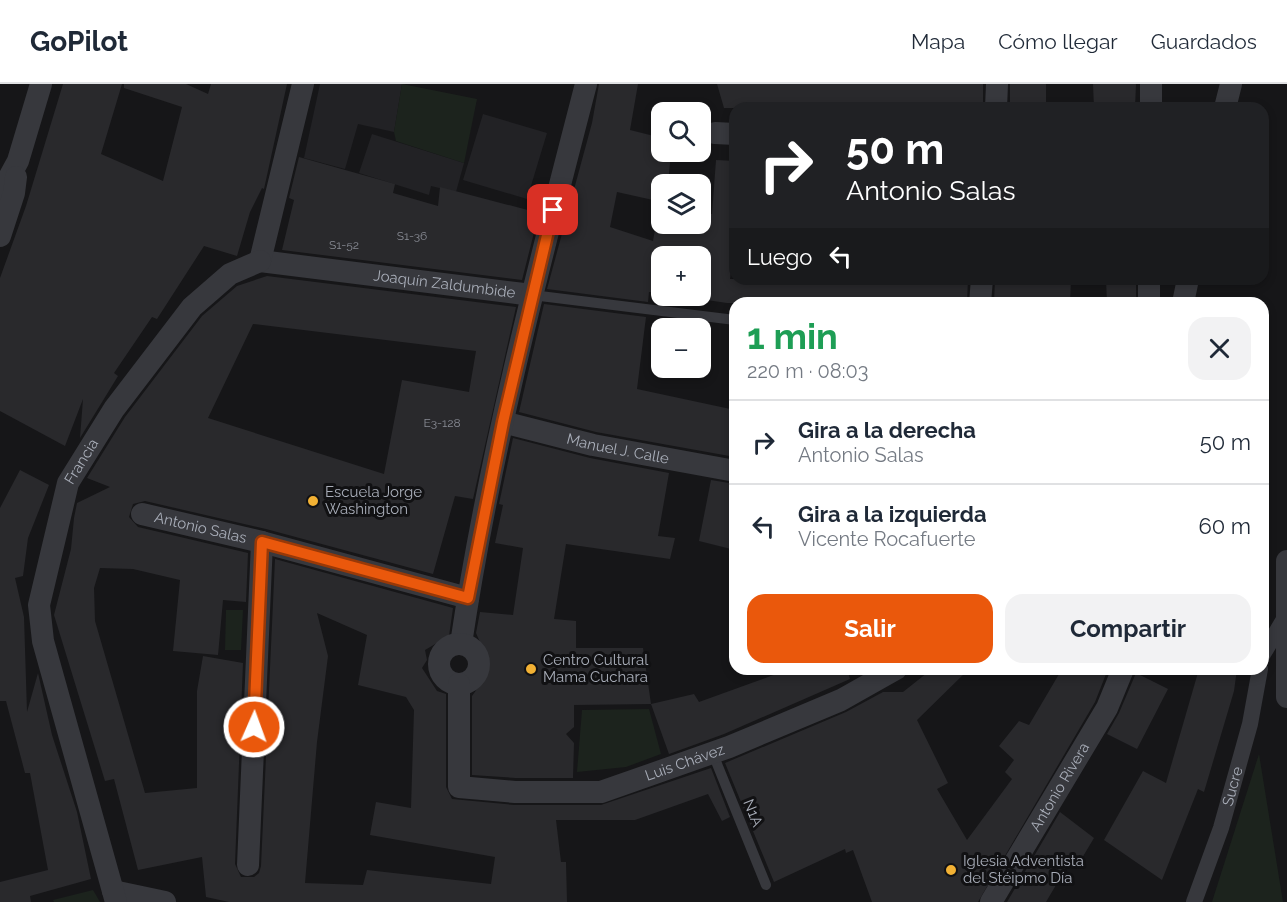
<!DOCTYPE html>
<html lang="es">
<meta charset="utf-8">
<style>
:root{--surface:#fff;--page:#f2f2f3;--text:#1f2937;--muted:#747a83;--line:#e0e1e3;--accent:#ea580c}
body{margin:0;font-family:Raleway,sans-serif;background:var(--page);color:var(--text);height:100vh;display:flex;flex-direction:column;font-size:22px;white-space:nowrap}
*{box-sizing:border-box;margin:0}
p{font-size:20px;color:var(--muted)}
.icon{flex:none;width:33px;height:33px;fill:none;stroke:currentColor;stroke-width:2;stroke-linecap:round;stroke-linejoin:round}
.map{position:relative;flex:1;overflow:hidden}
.side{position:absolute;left:729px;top:213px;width:540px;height:378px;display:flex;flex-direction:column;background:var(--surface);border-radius:18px;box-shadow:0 3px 9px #0003}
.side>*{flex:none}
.top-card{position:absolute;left:729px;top:18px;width:540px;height:183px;border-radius:18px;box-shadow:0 3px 9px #0003;background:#202124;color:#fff;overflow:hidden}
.tools{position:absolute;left:651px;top:18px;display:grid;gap:12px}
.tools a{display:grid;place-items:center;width:60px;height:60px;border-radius:12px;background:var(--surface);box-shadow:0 3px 9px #0003;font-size:30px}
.pin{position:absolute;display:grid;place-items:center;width:51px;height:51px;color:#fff;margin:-26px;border-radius:12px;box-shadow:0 3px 9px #0006}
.me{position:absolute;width:66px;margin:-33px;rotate:2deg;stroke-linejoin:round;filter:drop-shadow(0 0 4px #0008)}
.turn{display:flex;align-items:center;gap:21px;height:126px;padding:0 18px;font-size:27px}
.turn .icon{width:78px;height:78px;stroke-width:2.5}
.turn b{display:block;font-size:42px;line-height:51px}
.then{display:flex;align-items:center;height:57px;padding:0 18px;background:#0003;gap:12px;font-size:22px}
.round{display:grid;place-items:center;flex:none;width:63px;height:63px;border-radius:18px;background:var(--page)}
.summary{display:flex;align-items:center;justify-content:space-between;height:102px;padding:0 18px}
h1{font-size:36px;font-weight:700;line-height:45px;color:#1e9e55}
.primary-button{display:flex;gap:12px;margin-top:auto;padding:12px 18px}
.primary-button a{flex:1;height:69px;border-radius:18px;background:var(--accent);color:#fff;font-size:24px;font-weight:700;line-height:69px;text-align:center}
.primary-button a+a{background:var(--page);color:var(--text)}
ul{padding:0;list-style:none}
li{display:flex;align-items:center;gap:18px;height:84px;padding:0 18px;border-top:2px solid var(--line)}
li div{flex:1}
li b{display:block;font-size:22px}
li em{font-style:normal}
header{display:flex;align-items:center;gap:36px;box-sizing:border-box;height:84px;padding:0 30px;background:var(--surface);border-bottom:2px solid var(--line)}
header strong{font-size:28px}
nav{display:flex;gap:33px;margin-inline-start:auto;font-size:21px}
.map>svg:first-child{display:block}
.built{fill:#222225}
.green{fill:#1c231d}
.building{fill:#29292c;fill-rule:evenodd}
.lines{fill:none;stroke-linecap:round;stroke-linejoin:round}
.service{stroke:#37383d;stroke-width:10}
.pedestrian{stroke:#37383d;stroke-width:16}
.minor{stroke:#37383d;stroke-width:22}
.route-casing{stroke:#983908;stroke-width:15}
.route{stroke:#ea580c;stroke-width:10}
.poi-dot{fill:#f2b134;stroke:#111113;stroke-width:2}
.labels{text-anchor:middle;stroke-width:6;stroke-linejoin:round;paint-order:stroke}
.number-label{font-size:12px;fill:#888b94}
.street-label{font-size:15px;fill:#a8adb8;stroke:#111113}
.poi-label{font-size:15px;fill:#a8adb8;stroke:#111113;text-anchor:start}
</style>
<header>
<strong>GoPilot</strong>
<nav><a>Mapa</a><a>Cómo llegar</a><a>Guardados</a></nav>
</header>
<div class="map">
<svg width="1287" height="818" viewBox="0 0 1287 818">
<rect width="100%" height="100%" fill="#161618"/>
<!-- built -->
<g class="built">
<polygon points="320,0 402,0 394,48 358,40 345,85 304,74"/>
<polygon points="483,30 547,49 527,115 463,96"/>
<polygon points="372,50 464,79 456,108 431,102 429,111 359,89"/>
</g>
<!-- green -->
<g class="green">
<polygon points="402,0 477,15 464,79 396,57 394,48"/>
<polygon points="226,526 243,526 241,566 225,566"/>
<polygon points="649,625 661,670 626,683 577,688 582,626"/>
<polygon points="1259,670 1283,818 1212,818"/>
<polygon points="93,806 100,818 54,818 53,816"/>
</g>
<!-- building -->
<g class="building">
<polygon points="63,0 122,0 101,70 163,97 182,23 124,4 124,0 186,0 208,10 211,0 287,0 264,105 262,104 250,128 237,172 204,162 157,235 152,233 114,289 118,292 80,354 83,315 65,362 0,327 0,194 26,122"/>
<polygon points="599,0 638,0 630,46 662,54 662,68 671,68 668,100 662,100 662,118 617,108 610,143 653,157 656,140 700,140 700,129 712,130 716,76 735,77 735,156 730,195 968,195 967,219 727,219 700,215 700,172 662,172 662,210 649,208 648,218 547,205 592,39"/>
<polygon points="717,0 983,0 983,24 724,24"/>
<rect x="1010" y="0" width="36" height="24"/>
<polygon points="1093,0 1136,0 1135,24 1094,24"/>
<polygon points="299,73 395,100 393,109 438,122 440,103 539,129 522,196 282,166 294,116 289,114"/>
<path d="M267,192L516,223L473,415L455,412L433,490L266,445L145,417L133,420L129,433L138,443L248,469L246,518L223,516L218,571L173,567L180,496L133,485L100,484L94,504L95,537L145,709L197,704V607L203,572L243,579L235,780L241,793H254L259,789L261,782L275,475L453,524L449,552L425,566L427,576L422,584L437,607L446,610V703L452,715L514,721H601L711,684L730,733L722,737L708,710L635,736H556L561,778H566L567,818H229L206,813L202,773L138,786L114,695L105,697L54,531L71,465L74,434L77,419L110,403L87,394L125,333L202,232L237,202ZM253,240L476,267L469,308L402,296L384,390L208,334ZM317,529L367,551L358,601L406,613L414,626L411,724L376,718L370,751L495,773L491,800L367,786L363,801L305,799L317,658L328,572Z"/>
<polygon points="995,195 1071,195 1070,219 994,219"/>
<polygon points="1106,195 1136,195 1136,219 1107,219"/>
<polygon points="544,220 646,233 637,305 735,326 735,373 596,348 519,328"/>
<polygon points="513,354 590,374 669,389 658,452 675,454 670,475 566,460 554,535 576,537 576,564 643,564 651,620 574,621 574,643 566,650 574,659 573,694 516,694 472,691 472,612 487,591 489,579 476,549 480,528 513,531 523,464 495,459 503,421 499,420"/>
<polygon points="20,386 49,401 28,454 23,492 15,494 24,533 27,628 38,589 52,651 77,728 91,795 30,812 31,818 0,818 0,798 48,786 30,689 25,689 6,617 0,617 0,424"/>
<polygon points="711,396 735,400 735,466 699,457"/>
<polygon points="790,585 847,585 850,595 724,650 669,670 651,620 694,610 699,618"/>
<polygon points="932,585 969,585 917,636 948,699 937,705 967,756 1012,695 1005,688 1014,676 999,662 1019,637 1029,641 1062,585 1108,585 1095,618 978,818 872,818 853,766 846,769 845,765 774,798 725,679 846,628 883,608 903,608"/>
<polygon points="1199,585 1237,585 1234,607 1204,708 1198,705 1162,796 1104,756 1143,687 1166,699"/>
<polygon points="1136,589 1168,605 1137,665 1107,650 1119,629"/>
<polygon points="1060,728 1094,754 1079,779 1066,784 1046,818 1007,818"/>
</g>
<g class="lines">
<!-- service -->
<g class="service">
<polyline points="532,211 735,236"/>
<polyline points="713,670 766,801"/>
</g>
<!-- pedestrian -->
<g class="pedestrian">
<polyline points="1263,570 1286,532"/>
<path id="s1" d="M1194,818L1221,744L1250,640L1260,585"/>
</g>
<!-- minor -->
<g class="minor">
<polyline points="996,24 997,0"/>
<polyline points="1151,24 1151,0"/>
<polyline points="1225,24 1231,0"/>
<polyline points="715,49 735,50"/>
<polyline points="0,110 18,77 41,0"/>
<polyline points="0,152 14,109 16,93"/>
<path id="s2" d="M260,177L532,211"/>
<polyline points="260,177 303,0"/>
<polyline points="980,219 982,195"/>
<polyline points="1149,219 1149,195"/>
<polyline points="1183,219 1188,195"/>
<path id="s3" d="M503,338L593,361L735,387"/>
<path id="s4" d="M142,430L262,458L468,514"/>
<polyline points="1287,477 1287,613"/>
<path d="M461,560C489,371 538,185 586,0"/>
<circle cx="459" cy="580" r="20"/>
<path id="s5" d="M459,600V703L515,708H601L729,663L841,616L896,585"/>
<polyline points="248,781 262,458"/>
<polyline points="113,807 165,818"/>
<path id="s6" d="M116,818L43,557L39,521L68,399L114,325L192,223L230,190L260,177"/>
<path id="s7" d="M991,818L1107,624L1123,585"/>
</g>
</g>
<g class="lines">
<!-- route casing -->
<g class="route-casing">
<polyline id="route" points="254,643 262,458 468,514 503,338 553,126"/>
</g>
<!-- route -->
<use href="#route" class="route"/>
</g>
<!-- markers -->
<g class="poi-dot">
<circle cx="313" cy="417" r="6"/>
<circle cx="531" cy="585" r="6"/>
<circle cx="951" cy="786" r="6"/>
</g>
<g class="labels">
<!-- number labels -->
<g class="number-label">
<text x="412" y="156">S1-36</text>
<text x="344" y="165">S1-52</text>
<text x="442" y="343">E3-128</text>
</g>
<!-- street labels -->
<g class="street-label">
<text dy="5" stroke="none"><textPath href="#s2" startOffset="186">Joaquín Zaldumbide</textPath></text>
<text dy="5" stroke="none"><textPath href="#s3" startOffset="118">Manuel J. Calle</textPath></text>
<text dy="5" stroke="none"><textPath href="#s6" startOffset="458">Francia</textPath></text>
<text dy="5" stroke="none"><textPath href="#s4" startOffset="60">Antonio Salas</textPath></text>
<text dy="5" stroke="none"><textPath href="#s5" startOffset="334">Luis Chávez</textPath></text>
<text dy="5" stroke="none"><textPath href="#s7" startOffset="134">Antonio Rivera</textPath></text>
<text dy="5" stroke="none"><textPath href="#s1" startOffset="122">Sucre</textPath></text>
<text transform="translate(753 729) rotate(68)" y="5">N1A</text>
</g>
<!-- poi labels -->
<g class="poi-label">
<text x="325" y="413">Escuela Jorge<tspan x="325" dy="17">Washington</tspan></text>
<text x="543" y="581">Centro Cultural<tspan x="543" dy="17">Mama Cuchara</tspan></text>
<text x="963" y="782">Iglesia Adventista<tspan x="963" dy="17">del Stéipmo Día</tspan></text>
</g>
</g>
</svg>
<div class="tools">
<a><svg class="icon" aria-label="search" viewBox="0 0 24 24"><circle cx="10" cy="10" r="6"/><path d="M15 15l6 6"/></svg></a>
<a><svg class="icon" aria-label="layers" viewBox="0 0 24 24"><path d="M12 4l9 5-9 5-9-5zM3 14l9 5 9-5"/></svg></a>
<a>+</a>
<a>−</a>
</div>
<div class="pin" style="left:553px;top:126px;background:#d93025"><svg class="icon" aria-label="arrive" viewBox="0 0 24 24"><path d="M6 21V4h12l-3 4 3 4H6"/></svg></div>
<svg class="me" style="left:254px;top:643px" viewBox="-20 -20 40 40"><circle r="17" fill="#ea580c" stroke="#fff" stroke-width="3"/><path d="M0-11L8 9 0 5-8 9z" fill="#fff"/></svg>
<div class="top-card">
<div class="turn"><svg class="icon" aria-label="right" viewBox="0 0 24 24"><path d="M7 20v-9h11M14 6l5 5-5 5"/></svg><div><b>50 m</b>Antonio Salas</div></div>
<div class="then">Luego<svg class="icon" aria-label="left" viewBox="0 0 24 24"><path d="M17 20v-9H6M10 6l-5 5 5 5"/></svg></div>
</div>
<section class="side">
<div class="summary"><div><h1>1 min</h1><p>220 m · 08:03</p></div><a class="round"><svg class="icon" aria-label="close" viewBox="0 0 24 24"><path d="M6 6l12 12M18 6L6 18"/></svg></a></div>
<ul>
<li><svg class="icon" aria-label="right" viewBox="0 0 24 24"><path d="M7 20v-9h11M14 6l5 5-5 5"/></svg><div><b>Gira a la derecha</b><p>Antonio Salas</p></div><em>50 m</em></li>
<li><svg class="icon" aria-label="left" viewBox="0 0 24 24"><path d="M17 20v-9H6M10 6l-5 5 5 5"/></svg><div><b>Gira a la izquierda</b><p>Vicente Rocafuerte</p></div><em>60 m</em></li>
</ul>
<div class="primary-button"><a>Salir</a><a>Compartir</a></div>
</section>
</div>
